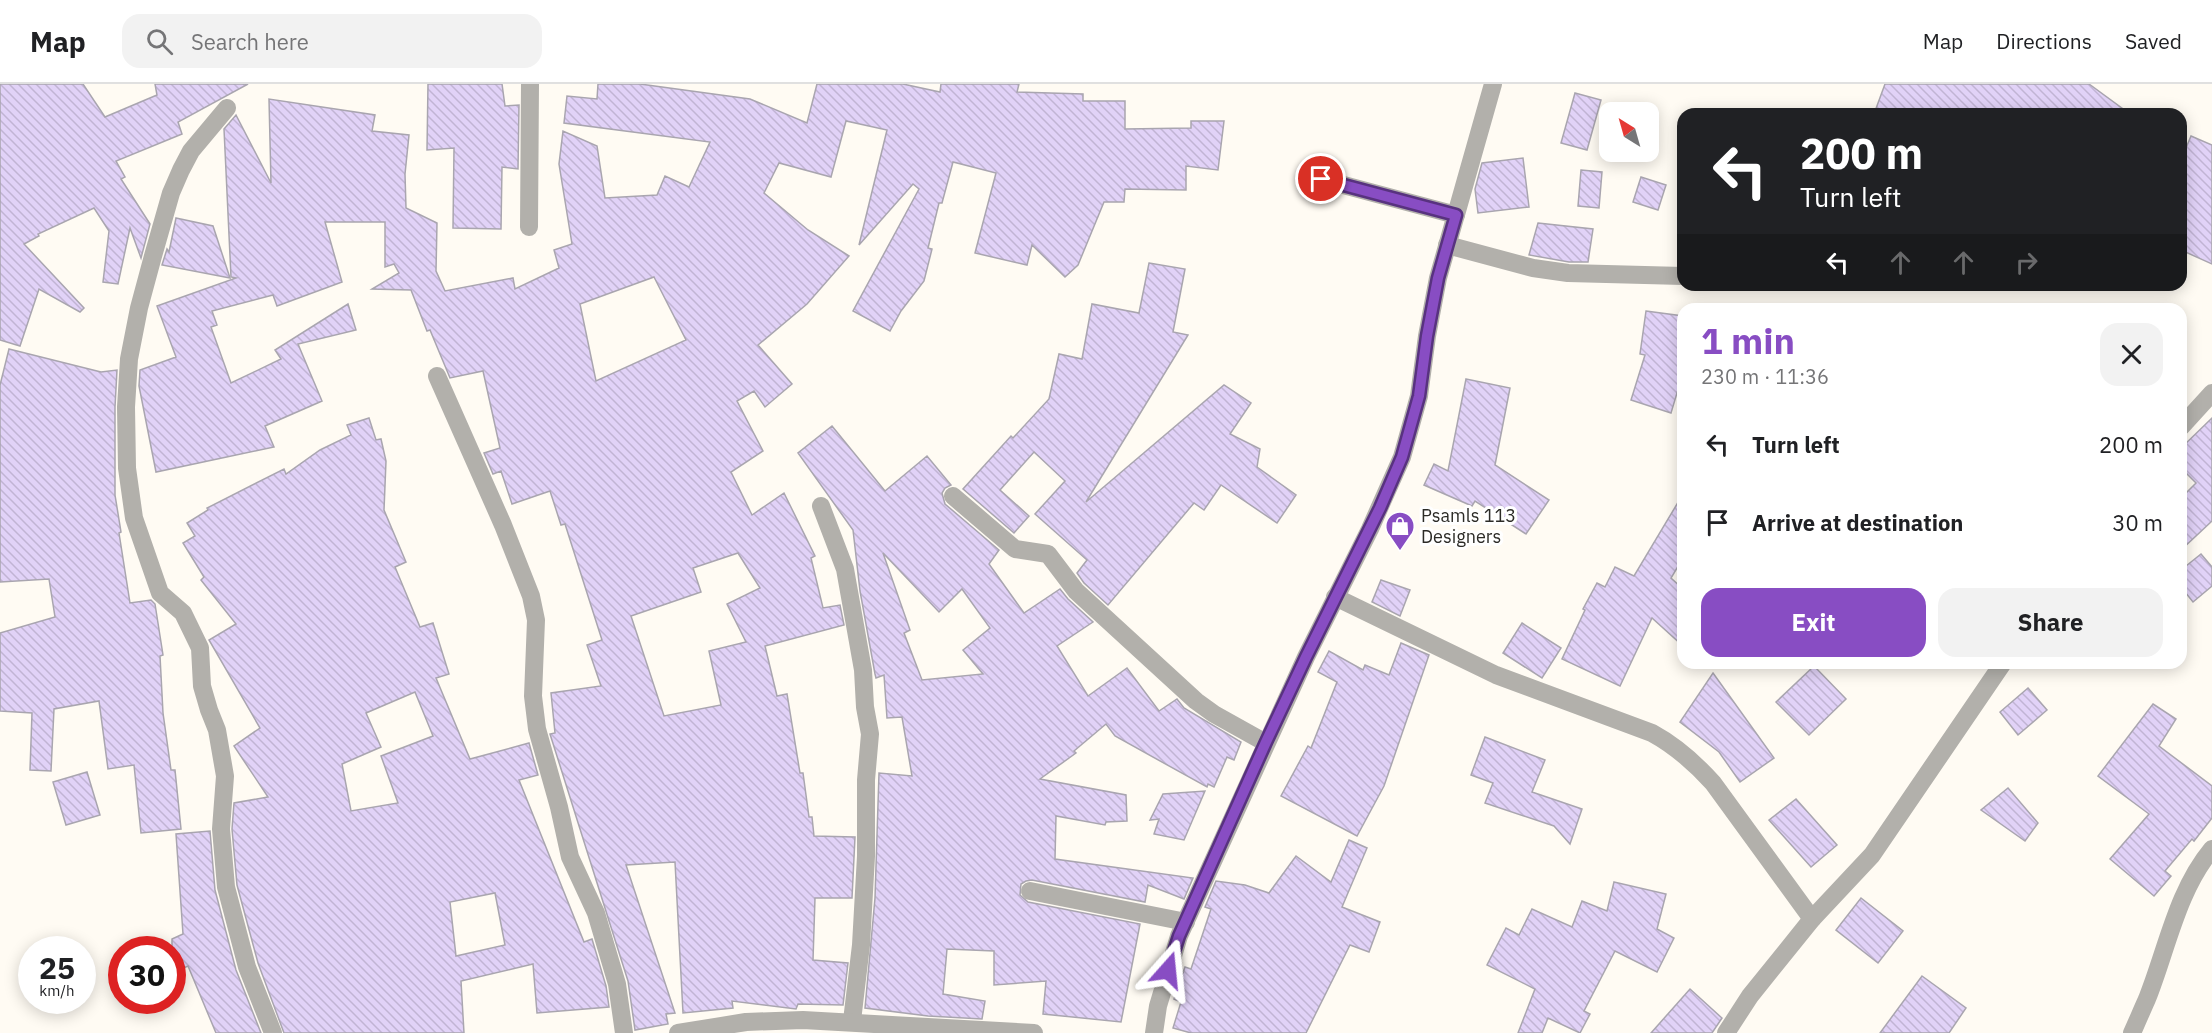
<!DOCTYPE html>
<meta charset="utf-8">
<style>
:root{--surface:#fff;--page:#f2f2f2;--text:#202124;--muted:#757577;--line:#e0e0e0;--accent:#884dc3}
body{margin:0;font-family:"IBM Plex Sans",sans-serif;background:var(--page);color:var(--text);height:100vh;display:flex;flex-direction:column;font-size:22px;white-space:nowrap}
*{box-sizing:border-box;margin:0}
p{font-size:20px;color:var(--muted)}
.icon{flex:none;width:33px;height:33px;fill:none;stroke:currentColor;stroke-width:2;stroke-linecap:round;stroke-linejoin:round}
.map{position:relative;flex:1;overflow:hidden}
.panel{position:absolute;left:1677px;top:219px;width:510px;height:366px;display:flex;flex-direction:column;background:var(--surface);border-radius:18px;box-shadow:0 3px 15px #0003}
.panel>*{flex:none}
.guide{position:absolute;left:1677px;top:24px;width:510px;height:183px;border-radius:18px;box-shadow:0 3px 15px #0003;background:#202124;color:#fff;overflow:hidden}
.needle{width:39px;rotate:323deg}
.controls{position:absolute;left:1599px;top:18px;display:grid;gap:12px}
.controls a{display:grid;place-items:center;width:60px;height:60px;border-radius:12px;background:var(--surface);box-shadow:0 3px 15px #0003;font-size:30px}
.speed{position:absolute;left:18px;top:852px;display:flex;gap:12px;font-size:30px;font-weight:700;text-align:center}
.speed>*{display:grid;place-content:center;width:78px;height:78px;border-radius:50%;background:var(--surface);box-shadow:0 3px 15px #0003;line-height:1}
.speed small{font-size:15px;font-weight:400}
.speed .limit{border:9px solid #d22;background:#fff;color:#111}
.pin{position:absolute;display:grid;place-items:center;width:51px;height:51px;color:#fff;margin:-26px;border:3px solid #fff;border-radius:50%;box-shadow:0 2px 6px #0007}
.me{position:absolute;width:66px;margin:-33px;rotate:18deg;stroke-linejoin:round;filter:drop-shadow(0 0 4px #0008)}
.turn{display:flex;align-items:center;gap:21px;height:126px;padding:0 24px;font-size:27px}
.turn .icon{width:78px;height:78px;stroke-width:2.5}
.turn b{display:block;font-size:42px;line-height:51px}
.lanes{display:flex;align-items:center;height:57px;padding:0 24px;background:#0003;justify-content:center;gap:30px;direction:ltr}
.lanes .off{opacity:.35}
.round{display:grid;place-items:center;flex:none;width:63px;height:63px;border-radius:18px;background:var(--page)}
.summary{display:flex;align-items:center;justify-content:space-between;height:102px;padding:0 24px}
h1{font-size:36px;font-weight:700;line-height:45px;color:var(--accent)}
.cta{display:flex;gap:12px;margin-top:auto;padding:12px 24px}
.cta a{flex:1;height:69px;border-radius:18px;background:var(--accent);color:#fff;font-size:24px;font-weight:700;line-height:69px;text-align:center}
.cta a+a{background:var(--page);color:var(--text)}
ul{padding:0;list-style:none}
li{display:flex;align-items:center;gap:18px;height:78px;padding:0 24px}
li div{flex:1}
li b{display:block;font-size:22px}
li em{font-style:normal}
header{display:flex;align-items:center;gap:36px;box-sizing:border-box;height:84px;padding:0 30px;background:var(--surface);border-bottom:2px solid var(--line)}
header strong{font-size:28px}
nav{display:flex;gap:33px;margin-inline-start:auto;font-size:21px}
.search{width:420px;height:54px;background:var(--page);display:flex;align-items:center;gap:15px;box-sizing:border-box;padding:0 21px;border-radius:18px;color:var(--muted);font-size:22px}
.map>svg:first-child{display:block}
.building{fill:url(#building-back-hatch);stroke:#a9a5af;stroke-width:1.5;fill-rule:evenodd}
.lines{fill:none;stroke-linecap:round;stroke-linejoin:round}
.minor{stroke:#b2b0ab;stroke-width:18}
.route-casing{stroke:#58327f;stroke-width:15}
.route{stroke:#884dc3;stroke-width:10}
.labels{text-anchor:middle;stroke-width:6;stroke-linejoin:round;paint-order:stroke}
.poi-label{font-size:18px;fill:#2c2b27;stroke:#fff;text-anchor:start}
</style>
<header>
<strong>Map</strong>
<div class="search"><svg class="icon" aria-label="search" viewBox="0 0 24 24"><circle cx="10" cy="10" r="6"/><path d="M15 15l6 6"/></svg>Search here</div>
<nav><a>Map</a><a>Directions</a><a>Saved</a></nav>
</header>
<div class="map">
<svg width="2212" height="949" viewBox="0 0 2212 949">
<defs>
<pattern id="building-back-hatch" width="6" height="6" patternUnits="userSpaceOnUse" patternTransform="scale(1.5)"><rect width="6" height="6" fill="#e1d2f7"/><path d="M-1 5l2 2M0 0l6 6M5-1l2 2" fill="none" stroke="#c1b4d4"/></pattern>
</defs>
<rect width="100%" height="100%" fill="#fffbf3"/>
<!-- building -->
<g class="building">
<polygon points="0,0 83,0 105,33 157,11 155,0 248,0 178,38 182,50 116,77 125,93 121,95 150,140 141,174 130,144 118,200 103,198 109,147 94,124 38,150 39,152 24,160 84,224 80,228 39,205 20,262 0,256"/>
<polygon points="428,0 502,0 505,22 519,21 518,85 502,83 501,145 453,144 454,64 427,66"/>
<path d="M598,0H640L750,15L807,39L817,0H903L940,8L941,0H1019L1017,8L1083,10V17H1125V45L1191,44V37H1224L1218,86L1186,82V106L1125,105L1124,118H1104L1078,181L1065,193L1032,161L1027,181L975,169L996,89L953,78L942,119H939L928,164L932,165L924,197L901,227L890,247L853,227L919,105L913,100L859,161L887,46L846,37L831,93L779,79L764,109L808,146L849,172L807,220L758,261L792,300L765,323L754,307L737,317L763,367L731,388L752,431L784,409L815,472L811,474L823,524L840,521L844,541L765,562L777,612L787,610L800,689H803L809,733H812L814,752L855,753L852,814H815L813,876L848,879L843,921L798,920L796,925L732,917L733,924L683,929L675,778L626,781L675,929L666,930L668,940L635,946L628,897L550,650L555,649L551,609L601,602L587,561L602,556L565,440L561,441L550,407L512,420L501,387L493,390L484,369L500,364L483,287L450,294L430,246L427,247L411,206L372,205L399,189L394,180L385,183V138H325L342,198L277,222L273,211L212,227L217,241L211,243L231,299L281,275L275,266L348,220L356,246L298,260L322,317L265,342L274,363L156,388L139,302L140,286L176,273L157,222L236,194L231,193L224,45L236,31L271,99L269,15L375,31L372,47L409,51L405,90L406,124L437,139L436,187L445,207L513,194L515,205L559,184L554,166L572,160L559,80L563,47L597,62L605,114L657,111L665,92L689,103L710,58L564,39L567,12L597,15ZM654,193L686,256L596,297L580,220ZM738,469L760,504L727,520L746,558L709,567L721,621L664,632L631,532L701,508L693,484Z"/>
<polygon points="1885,0 2089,0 2130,30 1874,30"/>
<polygon points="1575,9 1601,16 1587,66 1561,59"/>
<polygon points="2191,52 2212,61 2212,180 2181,166 2181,76"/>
<polygon points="1523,74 1529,123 1478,129 1475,105 1482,79"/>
<polygon points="1581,86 1602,88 1599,124 1578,122"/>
<polygon points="1641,93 1666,101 1658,126 1633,118"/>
<polygon points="176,134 213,142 230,194 162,181 167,165 169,168"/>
<polygon points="1538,139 1593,145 1588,178 1569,178 1529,171"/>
<polygon points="1149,179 1185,185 1173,248 1188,251 1086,418 1224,301 1251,319 1230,350 1260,365 1257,383 1296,411 1277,439 1221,401 1204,426 1194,419 1108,521 1084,499 1077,489 1087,476 1035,430 1065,397 1034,368 1000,406 1029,432 1014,449 963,405 1011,352 1013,354 1049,315 1059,270 1082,275 1092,220 1139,229"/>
<polygon points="1646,227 1683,232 1683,289 1671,329 1631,316 1645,271 1640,270"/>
<polygon points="9,265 101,288 117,286 115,323 115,411 121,448 119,449 130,519 151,516 155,520 163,571 160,572 163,629 171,686 175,686 181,745 141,749 134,681 108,685 99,617 54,625 51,687 30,686 32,629 0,627 0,549 55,533 49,495 0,498 0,301"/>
<polygon points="1466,295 1510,304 1495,381 1549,416 1526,450 1475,417 1472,422 1424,401 1434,380 1448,387"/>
<path d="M369,334L376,356L381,355L386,377L384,426L406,478L395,483L420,543L433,539L449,590L436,594L470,675L529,659L538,691L519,696L584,858L592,855L606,902L609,923L537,929L533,880L461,897L464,949H284L258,879L237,801L232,745L234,719L268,713L234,662L260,644L209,556L236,540L201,496L204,493L183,459L195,452L187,439L208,426L207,424L284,385L286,390L320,366L351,351L347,341ZM415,608L433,652L381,672L398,719L351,727L342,680L381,663L366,629ZM495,809L505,861L456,872L450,818Z"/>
<polygon points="2212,334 2212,437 2181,466 2181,414 2196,399 2181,384 2181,364"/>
<path d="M832,342L885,407L927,372L951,401L945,404L942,409L945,420L999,466L989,480L1024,529L1060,505L1068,515L1093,538L1057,562L1088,612L1127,584L1159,627L1177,615L1184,624L1241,658L1234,676L1227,673L1214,703L1208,700L1207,703L1115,652L1106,640L1074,667L1076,669L1040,695L1126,711L1127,737L1106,738L1105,741L1056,732L1055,775L1193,794L1184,815L1148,801L1145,818L1032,796L1026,797L1021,800L1020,811L1028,818L1140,840L1121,938L1043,930L1046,897L994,901V867L947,865L943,910L985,917L982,935L928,932L865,924L875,814L879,689L912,692L902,633L887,634L884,591L876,594L875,590L860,507L853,446L798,369ZM883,469L939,528L962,505L990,544L963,566L983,590L922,596L904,549L910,546Z"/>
<polygon points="1683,410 1683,474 1671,494 1683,505 1683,562 1652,534 1620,602 1562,575 1585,526 1583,525 1597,499 1605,503 1615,483 1634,492"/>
<polygon points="2201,470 2212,483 2212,502 2193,518 2181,503 2181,486"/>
<polygon points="1381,496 1410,506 1400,532 1372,518"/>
<polygon points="1522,539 1561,564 1542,594 1503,569"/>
<polygon points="1401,559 1429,571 1384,702 1357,752 1281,712 1308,662 1311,664 1337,598 1318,588 1329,567 1363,586 1365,581 1389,591"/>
<polygon points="1814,582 1846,615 1809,651 1776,618"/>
<polygon points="1713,589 1774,674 1740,698 1719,668 1680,638"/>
<polygon points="2028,604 2047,626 2018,651 2000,628"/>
<polygon points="2153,620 2176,635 2159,662 2212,702 2212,734 2194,757 2192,755 2165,787 2171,792 2154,812 2110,775 2149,730 2098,692"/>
<polygon points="1485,653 1545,676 1532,708 1582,725 1570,760 1554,742 1485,719 1493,699 1471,691"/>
<polygon points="87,688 100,731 66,741 53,698"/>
<polygon points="2008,704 2038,739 2025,757 1981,726"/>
<polygon points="1205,707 1184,756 1154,750 1159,735 1150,736 1163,710"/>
<polygon points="1796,715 1837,761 1811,783 1769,736"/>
<polygon points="210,747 215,806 236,886 261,949 216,949 188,882 172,889 172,855 183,850 176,750"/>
<polygon points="1349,756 1367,764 1342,823 1380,838 1369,868 1350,861 1306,949 1191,949 1173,944 1181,918 1174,915 1185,883 1191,885 1211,825 1205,823 1216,797 1245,801 1269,809 1296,772 1331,798"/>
<polygon points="1614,798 1666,810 1657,845 1674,854 1657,888 1615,867 1584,927 1590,930 1580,949 1548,934 1542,949 1518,949 1535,905 1487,881 1506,844 1519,851 1532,825 1572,843 1582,817 1607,827"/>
<polygon points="1861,814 1903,847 1878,879 1836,846"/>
<polygon points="1922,892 1966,924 1949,949 1880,949"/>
<polygon points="1690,905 1722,934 1712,949 1651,949"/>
</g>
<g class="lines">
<!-- minor -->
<g class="minor">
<polyline points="227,24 191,67 181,86 171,109 153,172 139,224 129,275 126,323 127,384 134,434 160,509 183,529 200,564 202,602 209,626 217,646 225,692 221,745 226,803 247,883 273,949"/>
<polyline points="1321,95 1456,131"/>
<polyline points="529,143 530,0"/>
<polyline points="1447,161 1533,184 1568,189 1683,192"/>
<polyline points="437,292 503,441 531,512 536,536 533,612 537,645 559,723 570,773 596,829 617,900 624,949"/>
<polyline points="2181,343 2212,309"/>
<polyline points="953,412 1015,465 1048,470 1076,507 1196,617 1214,630 1266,659"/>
<polyline points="821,422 845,485 863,586 865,623 870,650 866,696 866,772 861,861 852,937"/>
<path d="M1335,513L1496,591L1652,649C1676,662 1694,678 1713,699L1812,835"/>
<polyline points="1030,807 1186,838"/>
<polyline points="678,949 746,938 803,936 1034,949"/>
<polyline points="1154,949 1158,922 1179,852 1306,573 1370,445 1402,373 1419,312 1427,252 1438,194 1493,0"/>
<polyline points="1726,949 1750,912 1812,835 1872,771 2003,579"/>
<path d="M2132,949C2137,938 2142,926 2147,915C2167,865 2177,807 2212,765"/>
</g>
</g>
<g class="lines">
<!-- route casing -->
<g class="route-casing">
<polyline id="route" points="1168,886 1179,852 1266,658 1306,573 1380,424 1402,373 1419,312 1427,252 1438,194 1456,131 1321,95"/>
</g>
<!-- route -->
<use href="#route" class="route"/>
</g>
<!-- icons -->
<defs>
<g id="shop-pin" transform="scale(1.5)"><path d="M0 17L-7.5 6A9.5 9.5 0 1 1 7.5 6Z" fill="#884dc3" stroke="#fff"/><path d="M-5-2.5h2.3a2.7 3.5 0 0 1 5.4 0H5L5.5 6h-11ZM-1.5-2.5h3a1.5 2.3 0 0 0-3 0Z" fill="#fff"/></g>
</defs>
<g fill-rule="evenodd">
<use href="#shop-pin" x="1400" y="442"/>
</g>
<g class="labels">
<!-- poi labels -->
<g class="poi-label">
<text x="1421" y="438">Psamls 113<tspan x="1421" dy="21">Designers</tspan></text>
</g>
</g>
</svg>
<div class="controls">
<a><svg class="needle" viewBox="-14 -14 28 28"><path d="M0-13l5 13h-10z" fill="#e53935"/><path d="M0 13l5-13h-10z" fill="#757577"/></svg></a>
</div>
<div class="speed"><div>25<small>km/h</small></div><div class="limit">30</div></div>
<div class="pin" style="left:1321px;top:95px;background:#d93025"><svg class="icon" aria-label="arrive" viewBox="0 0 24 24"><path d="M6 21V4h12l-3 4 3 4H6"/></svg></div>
<svg class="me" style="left:1168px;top:886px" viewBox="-20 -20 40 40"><path d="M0-17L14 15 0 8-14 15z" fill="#884dc3" stroke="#fff" stroke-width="4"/></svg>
<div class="guide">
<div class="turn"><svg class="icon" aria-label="left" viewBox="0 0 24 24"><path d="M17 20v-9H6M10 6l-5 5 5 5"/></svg><div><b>200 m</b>Turn left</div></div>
<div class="lanes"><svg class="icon" aria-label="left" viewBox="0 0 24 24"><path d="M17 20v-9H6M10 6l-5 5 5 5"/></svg><svg class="icon off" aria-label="ahead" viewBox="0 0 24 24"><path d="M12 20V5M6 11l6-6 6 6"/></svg><svg class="icon off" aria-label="ahead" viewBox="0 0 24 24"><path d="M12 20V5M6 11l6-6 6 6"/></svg><svg class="icon off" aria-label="right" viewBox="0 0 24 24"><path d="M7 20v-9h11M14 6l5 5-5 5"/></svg></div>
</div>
<section class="panel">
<div class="summary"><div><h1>1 min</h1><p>230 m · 11:36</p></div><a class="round"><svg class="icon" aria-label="close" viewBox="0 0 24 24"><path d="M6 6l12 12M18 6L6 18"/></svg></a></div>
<ul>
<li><svg class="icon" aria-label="left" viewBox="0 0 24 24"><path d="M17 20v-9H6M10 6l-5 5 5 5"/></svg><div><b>Turn left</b></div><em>200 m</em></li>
<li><svg class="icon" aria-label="arrive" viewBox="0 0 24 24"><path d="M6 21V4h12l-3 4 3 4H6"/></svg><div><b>Arrive at destination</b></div><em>30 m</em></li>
</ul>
<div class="cta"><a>Exit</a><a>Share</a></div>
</section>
</div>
